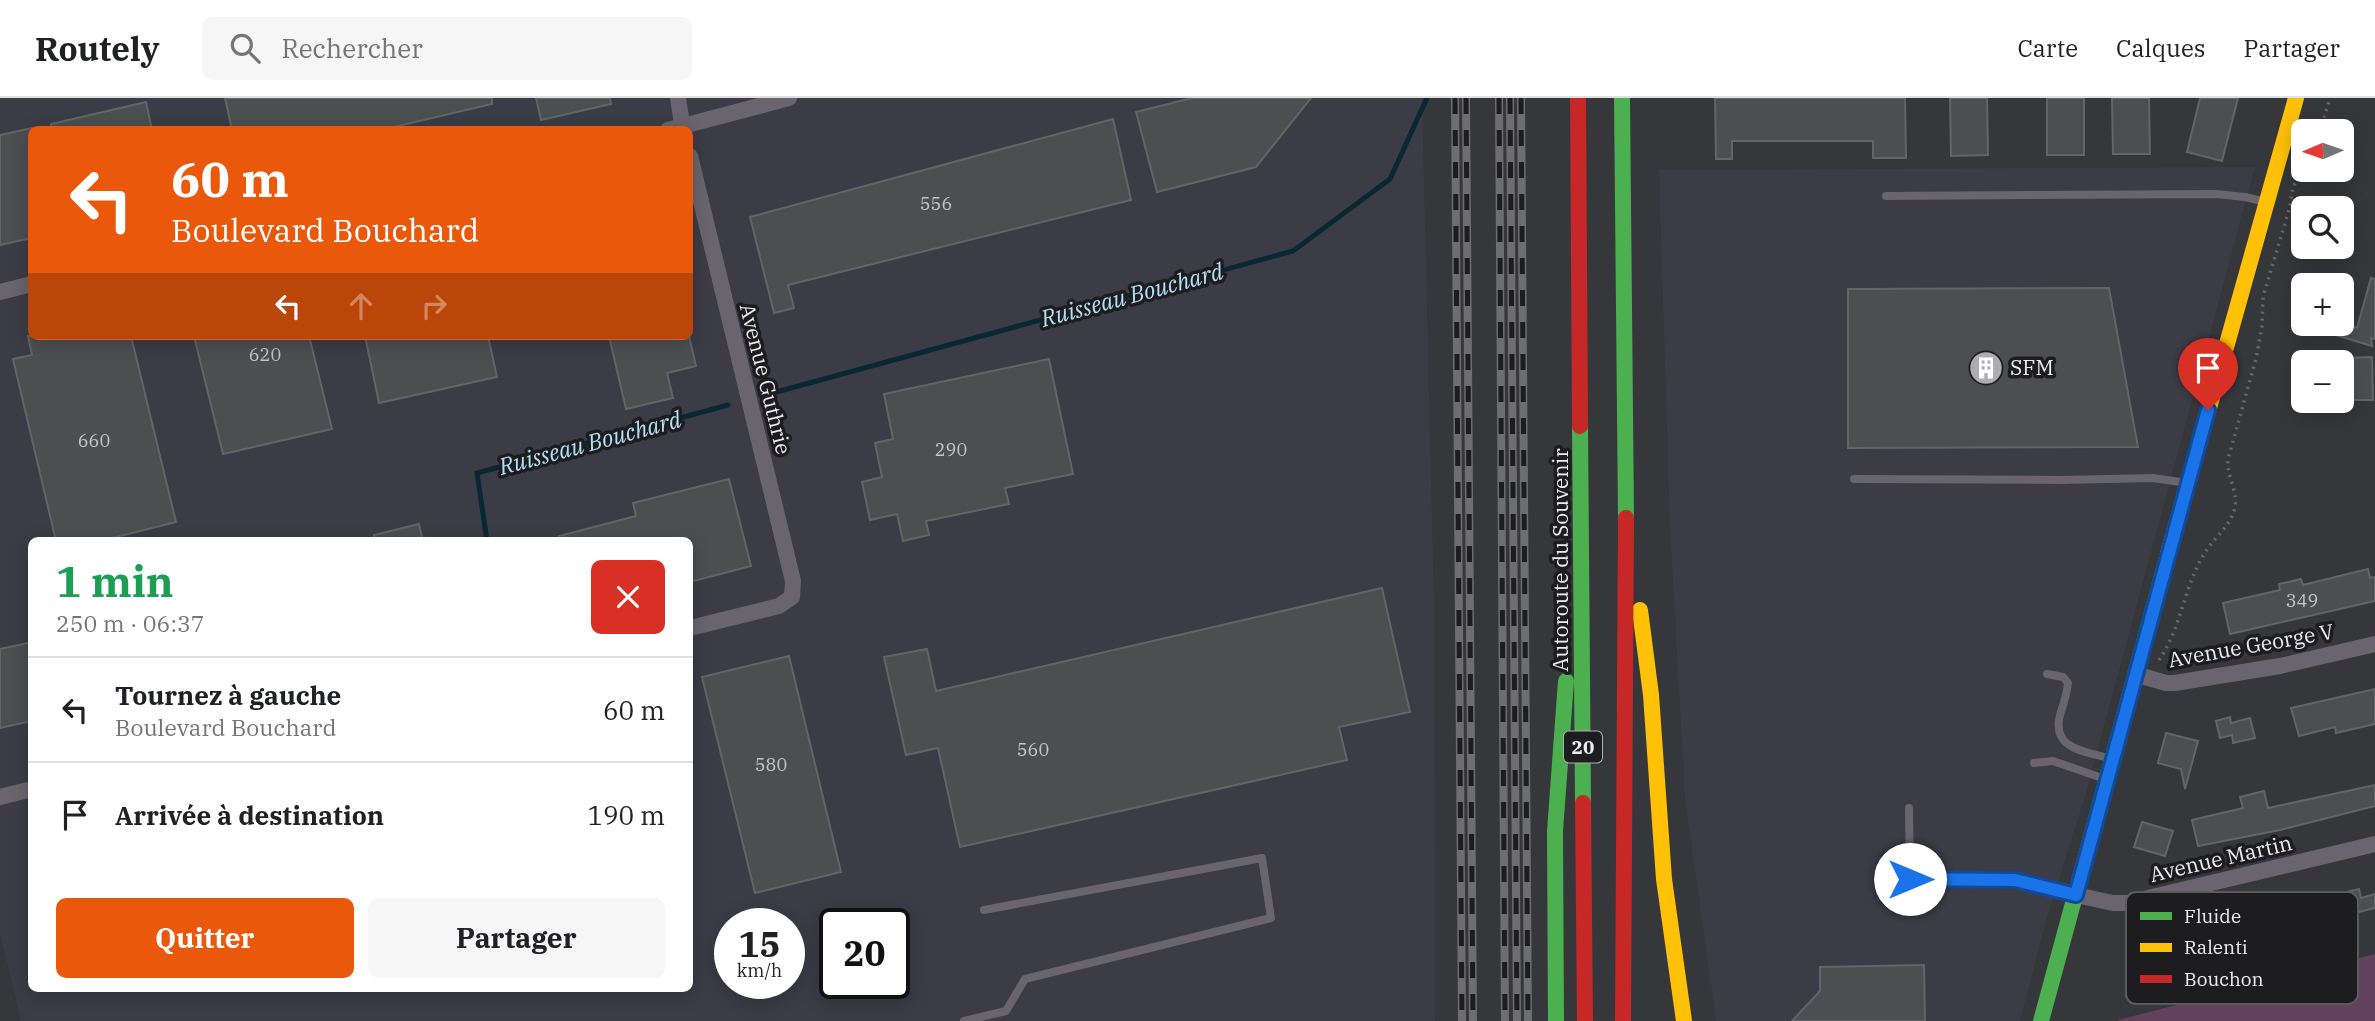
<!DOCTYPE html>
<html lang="fr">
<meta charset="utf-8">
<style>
:root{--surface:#fff;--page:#f6f6f6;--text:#202124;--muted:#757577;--line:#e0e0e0;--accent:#ea580c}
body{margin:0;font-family:"IBM Plex Serif",serif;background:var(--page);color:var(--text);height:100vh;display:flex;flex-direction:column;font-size:26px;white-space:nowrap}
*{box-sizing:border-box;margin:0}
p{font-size:23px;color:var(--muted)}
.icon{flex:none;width:38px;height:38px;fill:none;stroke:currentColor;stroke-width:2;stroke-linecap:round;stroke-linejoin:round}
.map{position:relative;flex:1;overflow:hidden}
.sheet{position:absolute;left:28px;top:439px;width:665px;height:455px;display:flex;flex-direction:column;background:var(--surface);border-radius:10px;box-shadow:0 4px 18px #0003}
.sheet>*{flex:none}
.guide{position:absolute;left:28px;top:28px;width:665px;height:214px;border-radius:10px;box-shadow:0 4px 18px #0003;background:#ea580c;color:#fff;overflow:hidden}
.needle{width:46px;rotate:268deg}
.controls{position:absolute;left:2291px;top:21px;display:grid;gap:14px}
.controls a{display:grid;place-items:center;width:63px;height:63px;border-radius:10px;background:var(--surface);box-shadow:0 4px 18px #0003;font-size:35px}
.speed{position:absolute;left:714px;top:810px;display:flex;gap:14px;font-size:35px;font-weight:700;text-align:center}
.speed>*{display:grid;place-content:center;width:91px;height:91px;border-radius:50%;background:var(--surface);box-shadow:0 4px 18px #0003;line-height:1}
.speed small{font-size:18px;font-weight:400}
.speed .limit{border:4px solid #111;border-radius:10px;background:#fff;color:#111}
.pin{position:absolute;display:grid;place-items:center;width:60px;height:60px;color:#fff;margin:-72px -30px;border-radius:50% 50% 50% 0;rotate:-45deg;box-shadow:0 0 7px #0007}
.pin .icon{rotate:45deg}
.me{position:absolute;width:77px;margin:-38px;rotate:90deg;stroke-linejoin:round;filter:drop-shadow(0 0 5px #0008)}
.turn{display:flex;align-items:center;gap:24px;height:147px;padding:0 28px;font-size:32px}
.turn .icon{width:91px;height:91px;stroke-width:2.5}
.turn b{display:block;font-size:49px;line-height:60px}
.lanes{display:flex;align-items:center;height:66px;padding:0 28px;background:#0003;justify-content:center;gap:35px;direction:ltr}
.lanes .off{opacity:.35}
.round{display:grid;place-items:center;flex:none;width:74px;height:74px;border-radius:10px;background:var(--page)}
.head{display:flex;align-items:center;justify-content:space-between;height:119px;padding:0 28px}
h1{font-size:42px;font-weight:800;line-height:52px;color:#1e9e55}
.primary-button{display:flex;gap:14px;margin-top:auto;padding:14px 28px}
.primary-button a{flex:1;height:80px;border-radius:10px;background:var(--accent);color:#fff;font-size:28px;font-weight:800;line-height:80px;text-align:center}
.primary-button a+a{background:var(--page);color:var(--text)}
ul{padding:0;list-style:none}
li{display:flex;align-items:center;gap:21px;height:105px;padding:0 28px;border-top:2px solid var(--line)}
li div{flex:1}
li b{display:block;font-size:26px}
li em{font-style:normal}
header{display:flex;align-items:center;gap:42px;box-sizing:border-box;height:98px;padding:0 35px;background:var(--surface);border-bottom:2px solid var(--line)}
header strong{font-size:33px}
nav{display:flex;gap:38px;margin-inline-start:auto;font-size:24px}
.search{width:490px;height:63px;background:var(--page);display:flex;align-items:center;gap:18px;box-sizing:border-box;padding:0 24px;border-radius:10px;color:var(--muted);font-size:26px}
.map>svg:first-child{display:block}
.built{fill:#3b3c46;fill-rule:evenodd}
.green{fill:#62415c}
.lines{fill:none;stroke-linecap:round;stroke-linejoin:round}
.stream{stroke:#0a2834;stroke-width:5}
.building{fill:#4d4e50;stroke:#636466;stroke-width:2}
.path{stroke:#69676d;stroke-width:3.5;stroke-dasharray:2 5;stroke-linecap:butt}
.lane{stroke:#69646e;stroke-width:8}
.street{stroke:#69646e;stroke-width:16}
.fast{stroke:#4caf50;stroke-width:16}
.slow{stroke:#ffc107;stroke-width:16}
.jam{stroke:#c62828;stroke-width:16}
.rail-casing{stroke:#6e6d72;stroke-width:8}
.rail{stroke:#1d1d20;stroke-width:5;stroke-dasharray:16;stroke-linecap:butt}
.route-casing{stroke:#114b97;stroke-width:18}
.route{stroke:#1a73e8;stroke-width:12}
.labels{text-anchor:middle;stroke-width:7;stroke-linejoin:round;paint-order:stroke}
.number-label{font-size:18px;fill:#c5c5c9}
.shield{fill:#1d1d20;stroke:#afafb2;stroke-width:2}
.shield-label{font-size:19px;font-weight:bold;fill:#ededf1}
.poi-label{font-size:21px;fill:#ededf1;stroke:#1d1d20;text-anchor:start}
.street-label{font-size:21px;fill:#ededf1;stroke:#1d1d20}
.water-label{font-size:23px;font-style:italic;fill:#b2e0f5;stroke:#1d1d20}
.key{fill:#1d1d20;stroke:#5b5b5f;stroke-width:2}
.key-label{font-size:19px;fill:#ededf1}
</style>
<header>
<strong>Routely</strong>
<div class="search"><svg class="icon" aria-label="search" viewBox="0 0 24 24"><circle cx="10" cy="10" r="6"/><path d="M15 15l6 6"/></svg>Rechercher</div>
<nav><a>Carte</a><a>Calques</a><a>Partager</a></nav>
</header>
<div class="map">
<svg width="2375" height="923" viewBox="0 0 2375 923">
<rect width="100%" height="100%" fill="#36373a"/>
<!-- built -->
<g class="built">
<path d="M0,0H1422L1434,506L1435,923H21L0,835ZM32,32H690V238H32ZM32,443H690V891H32ZM730,826H789V886H730ZM835,826H894V886H835Z"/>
<polygon points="2255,69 2084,702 2047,819 2020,923 1716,923 1685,700 1670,429 1659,72"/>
</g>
<!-- green -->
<polygon class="green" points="2375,856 2375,923 2118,923 2118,922"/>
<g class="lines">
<!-- stream -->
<g class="stream">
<polyline points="769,296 1293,153 1390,81 1427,0"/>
<polyline points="487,443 477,375 728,307"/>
</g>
</g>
<!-- building -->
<g class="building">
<polygon points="225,0 492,0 492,6 381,32 232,32"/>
<polygon points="536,0 610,0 611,6 541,22"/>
<polygon points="1192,0 1311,0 1256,69 1157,94 1136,14"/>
<polygon points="1715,0 1905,0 1906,60 1873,60 1873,43 1732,43 1732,61 1716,61"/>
<polygon points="1950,0 1987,0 1988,57 1951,58"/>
<rect x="2047" y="0" width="37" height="57"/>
<polygon points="2112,0 2149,0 2150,56 2113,56"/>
<polygon points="2200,0 2238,0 2222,63 2187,54"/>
<polygon points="146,4 152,32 51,32 51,26"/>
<polygon points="1113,21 1131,102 788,187 794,210 774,215 750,119"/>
<polygon points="32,30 32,140 0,147 0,37"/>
<polygon points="2371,180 2375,181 2375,241 2371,240 2372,248 2309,229 2310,226 2344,226 2357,230"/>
<polygon points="2109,190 2138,349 1848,350 1848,191"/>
<polygon points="28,238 131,238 176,424 100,443 56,443 13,261 32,257"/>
<polygon points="194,238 309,238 332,331 223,356"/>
<polygon points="365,238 488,238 497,279 379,305"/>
<polygon points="609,238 689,238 696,268 667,275 673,300 626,311"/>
<polygon points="2372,259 2373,302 2342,302 2342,260"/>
<polygon points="1049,261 1073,376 1005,390 1009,406 926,423 929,437 903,443 897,416 870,422 862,384 882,379 875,345 893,341 884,296"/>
<polygon points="729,381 751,468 690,484 690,443 559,443 559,438 636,418 633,405"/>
<polygon points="419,426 423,443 374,443 374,437"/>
<polygon points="2368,471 2370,480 2375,479 2375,503 2230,536 2223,505 2280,492 2279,486 2301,481 2303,487"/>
<polygon points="1382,490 1410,614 1339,629 1347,662 960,749 938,650 906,657 884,559 927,551 936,593"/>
<polygon points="32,544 32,623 0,630 0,551"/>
<polygon points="789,558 841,774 755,795 702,579"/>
<polygon points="2375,591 2375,626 2336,635 2335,629 2299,638 2291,610"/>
<polygon points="2230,619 2231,625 2250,620 2255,640 2233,645 2232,637 2220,640 2216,623"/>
<polygon points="2166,635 2198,643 2185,691 2181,671 2158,665"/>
<polygon points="2375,687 2375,708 2280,732 2198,748 2192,722 2243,710 2240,699 2264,693 2268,710"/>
<polygon points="2142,724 2173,733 2165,758 2134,749"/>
<polygon points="2359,791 2361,800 2375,796 2375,810 2339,819 2334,797"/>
<polygon points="1924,867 1925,923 1792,923 1820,893 1820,869"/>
</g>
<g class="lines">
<!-- path -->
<g class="path">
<polyline points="2320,33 2330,0"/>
<path d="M2159,562C2182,529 2184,486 2206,453C2215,439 2229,429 2234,413C2240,395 2226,379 2228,361L2256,261L2262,228L2263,199L2289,112L2293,89L2303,72"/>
</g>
<!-- lane -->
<g class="lane">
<polyline points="1886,98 2216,96 2245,99 2266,104"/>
<polyline points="1854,381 2063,382 2153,380 2187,385"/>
<path d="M2047,576L2063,579L2068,585C2067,596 2063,607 2060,617C2051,652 2086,653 2111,661"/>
<polyline points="2034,665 2053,663 2108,682"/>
<polyline points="1909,710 1910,781 2016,782 2062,795 2076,797"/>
<polyline points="964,923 1006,913 1025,881 1271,820 1262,760 984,812"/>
</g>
<!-- street -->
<g class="street">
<polyline points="678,0 683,32"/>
<polyline points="668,32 789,0"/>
<polyline points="690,58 793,483 792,499 779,508 690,530"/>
<polyline points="0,194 32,186"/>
<polyline points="2135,576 2166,585 2175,585 2280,568 2375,546"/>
<polyline points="0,699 32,691"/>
<polyline points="2076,797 2113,805 2127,805 2375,746"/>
</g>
<!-- fast -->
<g class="fast">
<polyline points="1622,0 1626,420"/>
<polyline points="1580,328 1583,705"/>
<polyline points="1556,923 1555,733 1566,583"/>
<polyline points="2041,923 2168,456"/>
</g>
<!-- slow -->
<g class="slow">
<polyline points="2168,456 2296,0"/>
<polyline points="1640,512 1651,597 1664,781 1684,923"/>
</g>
<!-- jam -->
<g class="jam">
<polyline points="1578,0 1580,328"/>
<polyline points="1583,705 1585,923"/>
<polyline points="1623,923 1626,420"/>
</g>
<!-- rail casing -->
<g class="rail-casing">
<g id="rail">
<polyline points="1455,0 1462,923"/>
<polyline points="1466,0 1473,923"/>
<polyline points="1499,0 1505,923"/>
<polyline points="1510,0 1517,923"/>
<polyline points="1521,0 1528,923"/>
</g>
</g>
<!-- rail -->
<use href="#rail" class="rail"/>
</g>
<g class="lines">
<!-- route casing -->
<g class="route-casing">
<polyline id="route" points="1910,781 2015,782 2076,797 2208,312"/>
</g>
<!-- route -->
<use href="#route" class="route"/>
</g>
<!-- icons -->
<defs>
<g id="building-disc" transform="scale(1.75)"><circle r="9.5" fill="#adadb1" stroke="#1d1d20"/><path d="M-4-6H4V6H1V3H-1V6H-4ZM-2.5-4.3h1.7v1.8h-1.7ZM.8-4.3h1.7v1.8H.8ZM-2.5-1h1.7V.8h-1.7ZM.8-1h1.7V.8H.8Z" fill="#fff"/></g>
</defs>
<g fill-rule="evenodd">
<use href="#building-disc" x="1986" y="270"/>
</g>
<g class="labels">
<!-- number labels -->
<g class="number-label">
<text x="936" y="112">556</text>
<text x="265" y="263">620</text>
<text x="94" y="349">660</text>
<text x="951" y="358">290</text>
<text x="2302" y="509">349</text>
<text x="1033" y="658">560</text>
<text x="771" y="673">580</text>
</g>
<!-- shield labels -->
<rect class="shield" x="1564" y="633.5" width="38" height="31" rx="5"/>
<g class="shield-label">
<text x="1583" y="656">20</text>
</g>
<!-- poi labels -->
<g class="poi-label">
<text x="2010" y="277">SFM</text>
</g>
<!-- street labels -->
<g class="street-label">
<text transform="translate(765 281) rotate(76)" y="7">Avenue Guthrie</text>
<text transform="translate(1561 462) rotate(-90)" y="7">Autoroute du Souvenir</text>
<text transform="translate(2251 548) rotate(-10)" y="7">Avenue George V</text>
<text transform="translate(2221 761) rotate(-13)" y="7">Avenue Martin</text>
</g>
<!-- water labels -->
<g class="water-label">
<text transform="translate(1132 197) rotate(-15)" y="8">Ruisseau Bouchard</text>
<text transform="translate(590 345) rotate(-15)" y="8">Ruisseau Bouchard</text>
</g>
</g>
<!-- legend -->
<rect x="2126" y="794" width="232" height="112" rx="10" class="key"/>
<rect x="2140" y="814" width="32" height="8" fill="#4caf50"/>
<rect x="2140" y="845" width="32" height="9" fill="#ffc107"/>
<rect x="2140" y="877" width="32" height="8" fill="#c62828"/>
<g class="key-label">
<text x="2184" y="825">Fluide</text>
<text x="2184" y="856">Ralenti</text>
<text x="2184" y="888">Bouchon</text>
</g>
</svg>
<div class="controls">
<a><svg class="needle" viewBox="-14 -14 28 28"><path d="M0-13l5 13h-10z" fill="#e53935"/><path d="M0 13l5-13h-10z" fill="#757577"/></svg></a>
<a><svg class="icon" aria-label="search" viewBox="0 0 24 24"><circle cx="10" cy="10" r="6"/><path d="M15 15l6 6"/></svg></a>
<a>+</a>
<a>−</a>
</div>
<div class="speed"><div>15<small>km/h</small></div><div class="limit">20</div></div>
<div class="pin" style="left:2208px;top:312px;background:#d93025"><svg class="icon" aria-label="arrive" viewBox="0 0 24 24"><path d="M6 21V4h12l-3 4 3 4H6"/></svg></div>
<svg class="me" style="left:1910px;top:781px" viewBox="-20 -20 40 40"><circle r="19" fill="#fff"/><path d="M0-13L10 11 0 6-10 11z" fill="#1a73e8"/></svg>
<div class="guide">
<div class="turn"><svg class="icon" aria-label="left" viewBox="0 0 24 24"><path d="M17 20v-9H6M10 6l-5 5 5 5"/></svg><div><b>60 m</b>Boulevard Bouchard</div></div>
<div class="lanes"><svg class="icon" aria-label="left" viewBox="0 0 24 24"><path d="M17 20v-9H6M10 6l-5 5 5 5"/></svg><svg class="icon off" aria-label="ahead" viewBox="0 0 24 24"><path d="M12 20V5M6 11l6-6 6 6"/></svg><svg class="icon off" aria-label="right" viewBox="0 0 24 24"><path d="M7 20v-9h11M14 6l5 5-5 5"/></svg></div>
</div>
<section class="sheet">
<div class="head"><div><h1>1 min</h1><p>250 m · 06:37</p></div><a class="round" style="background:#d93025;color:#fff"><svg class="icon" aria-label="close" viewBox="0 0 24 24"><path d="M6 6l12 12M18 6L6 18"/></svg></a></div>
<ul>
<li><svg class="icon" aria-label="left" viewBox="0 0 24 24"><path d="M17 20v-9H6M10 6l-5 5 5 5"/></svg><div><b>Tournez à gauche</b><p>Boulevard Bouchard</p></div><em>60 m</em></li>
<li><svg class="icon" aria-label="arrive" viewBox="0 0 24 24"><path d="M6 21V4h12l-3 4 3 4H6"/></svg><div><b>Arrivée à destination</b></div><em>190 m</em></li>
</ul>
<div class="primary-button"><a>Quitter</a><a>Partager</a></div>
</section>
</div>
